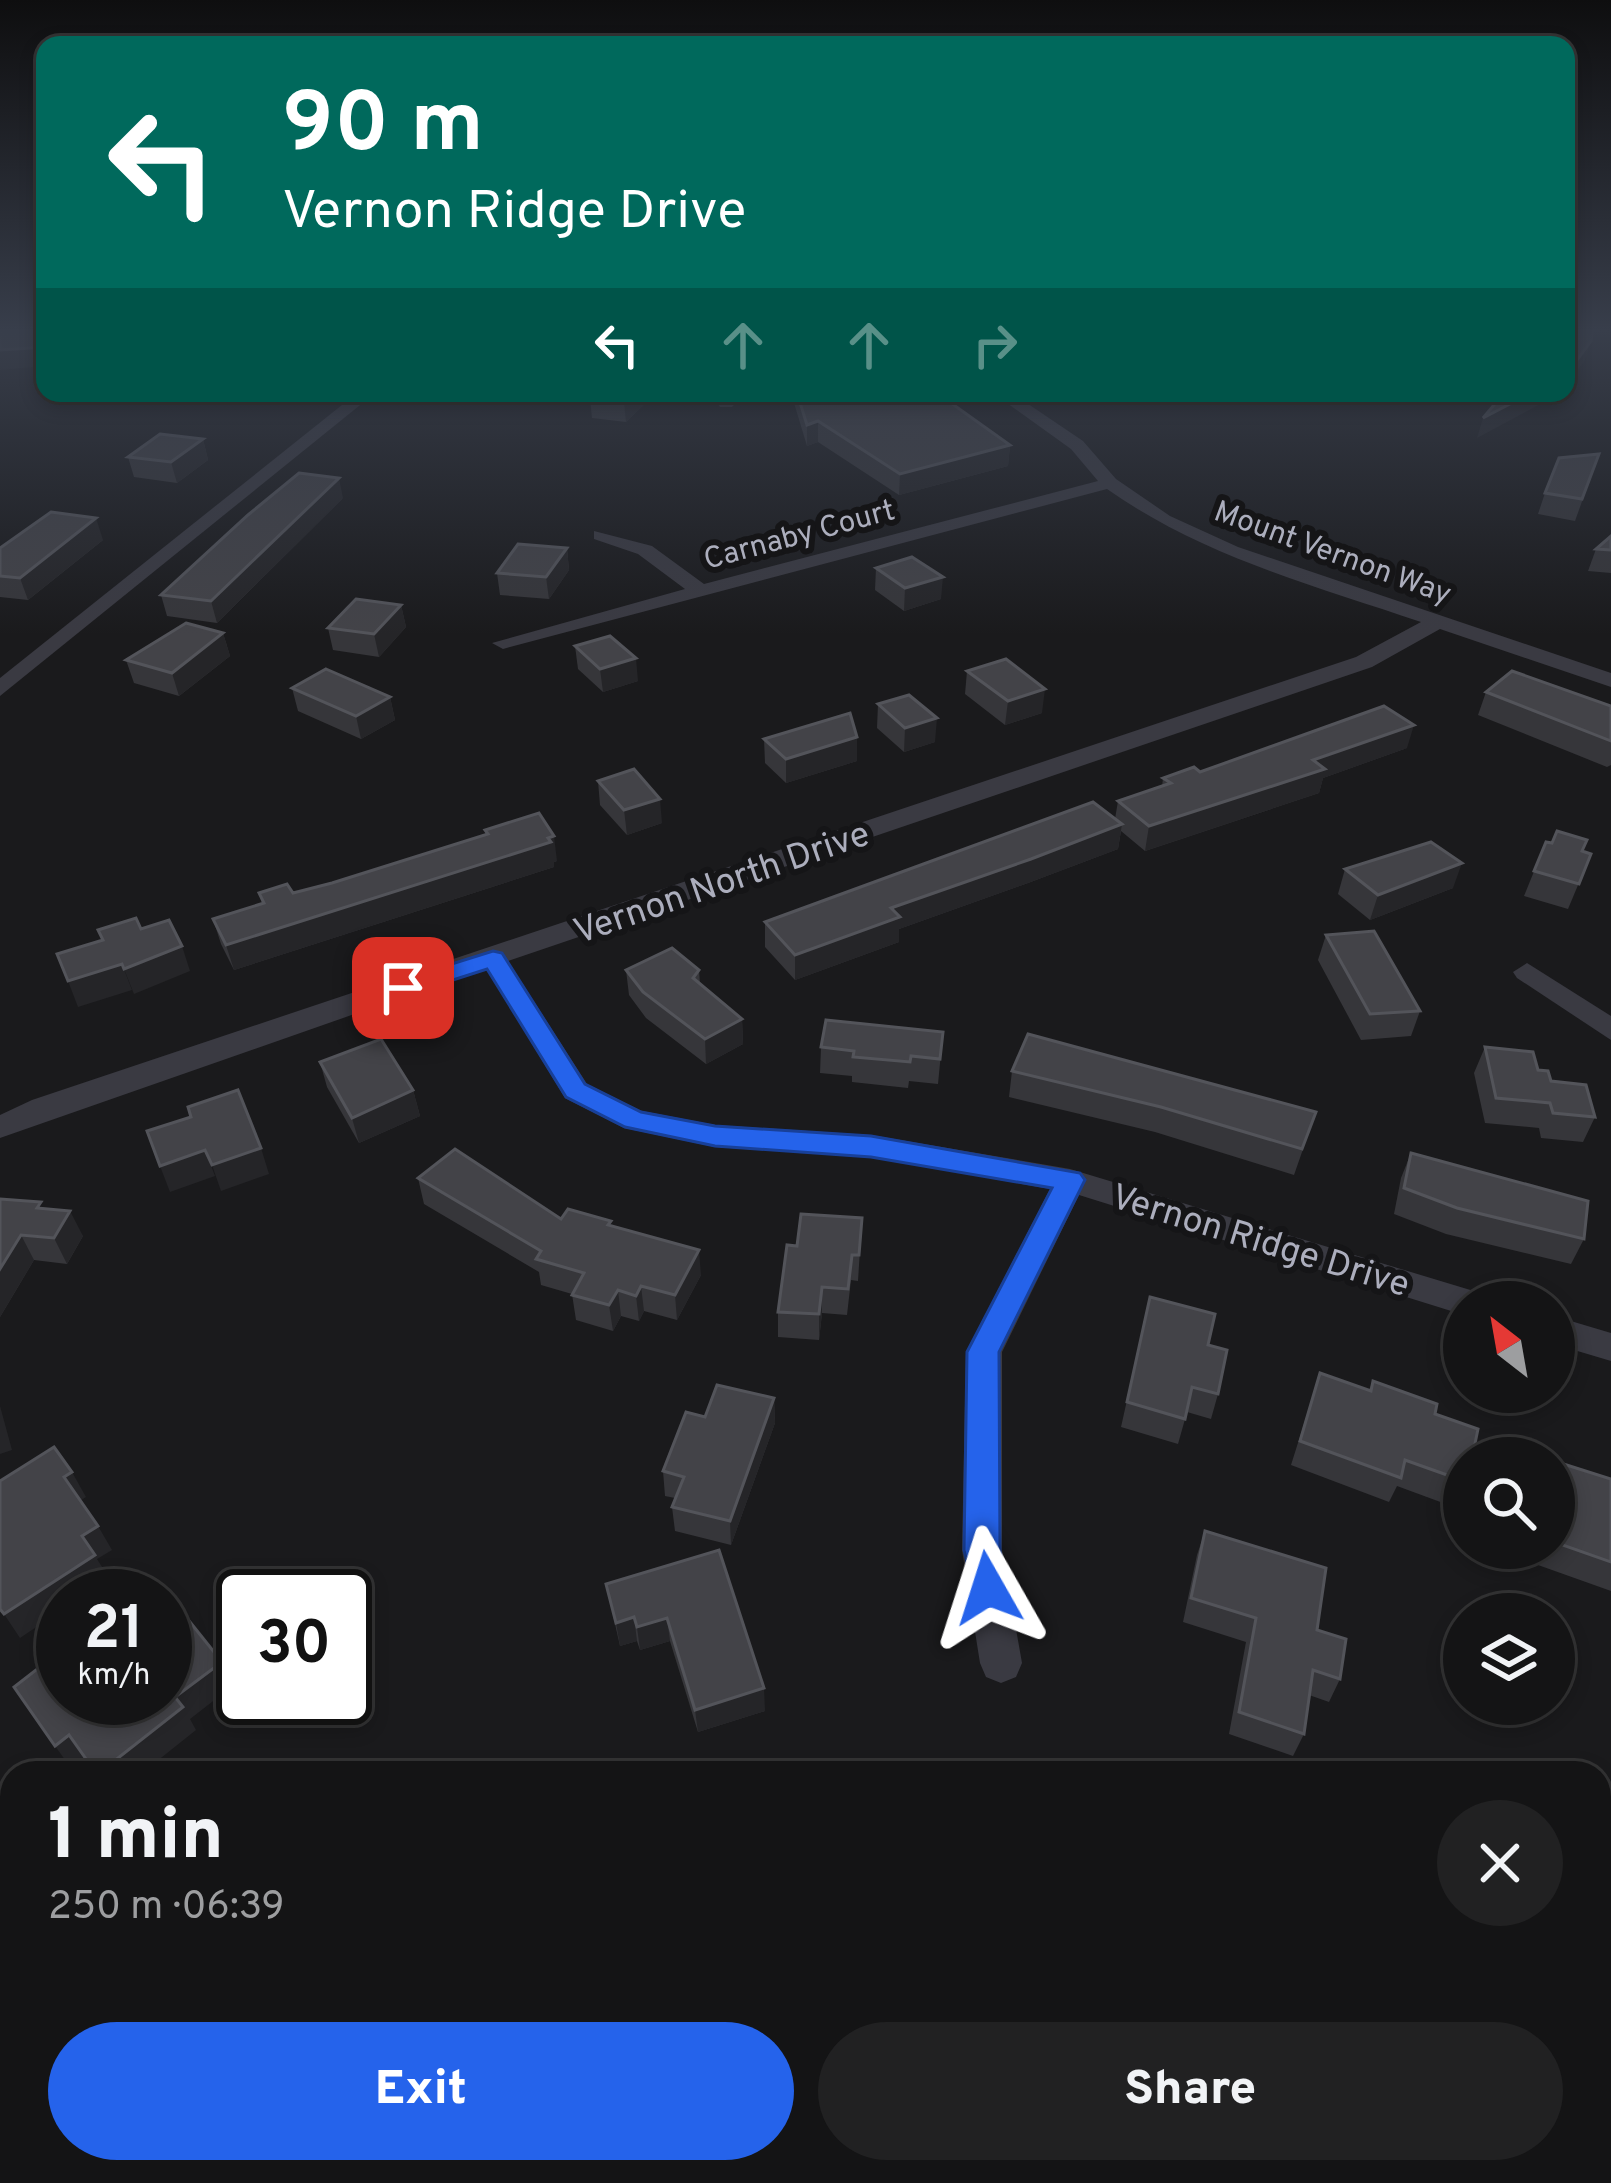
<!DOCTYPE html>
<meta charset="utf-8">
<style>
:root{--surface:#141415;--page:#212122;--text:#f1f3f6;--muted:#9d9ea0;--line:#333334;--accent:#2563eb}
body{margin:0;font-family:Overpass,sans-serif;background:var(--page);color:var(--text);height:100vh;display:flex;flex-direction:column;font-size:45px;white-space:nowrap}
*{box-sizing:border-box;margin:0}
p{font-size:39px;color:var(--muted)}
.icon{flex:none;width:66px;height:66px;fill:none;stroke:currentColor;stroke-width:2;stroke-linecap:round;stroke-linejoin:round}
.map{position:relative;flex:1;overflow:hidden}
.side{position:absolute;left:0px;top:1761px;width:1611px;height:423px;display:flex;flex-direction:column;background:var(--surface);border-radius:36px 36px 0 0;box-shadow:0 6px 18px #0003,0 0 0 3px var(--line)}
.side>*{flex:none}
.guide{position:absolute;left:36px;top:36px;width:1539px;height:366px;border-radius:24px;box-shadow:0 6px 18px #0003,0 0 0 3px var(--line);background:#00695c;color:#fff;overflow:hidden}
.needle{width:78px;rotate:329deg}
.tools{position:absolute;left:1443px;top:1281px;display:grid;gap:24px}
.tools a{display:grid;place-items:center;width:132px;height:132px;border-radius:50%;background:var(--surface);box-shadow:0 6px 18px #0003,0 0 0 3px var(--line);font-size:60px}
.speed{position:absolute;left:36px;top:1569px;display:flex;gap:24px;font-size:60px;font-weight:700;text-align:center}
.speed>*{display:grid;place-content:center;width:156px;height:156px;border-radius:50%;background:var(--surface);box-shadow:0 6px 18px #0003,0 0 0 3px var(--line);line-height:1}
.speed small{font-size:30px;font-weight:400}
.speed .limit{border:6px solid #111;border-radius:18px;background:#fff;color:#111}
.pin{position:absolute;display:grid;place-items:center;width:102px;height:102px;color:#fff;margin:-51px;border-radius:24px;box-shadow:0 6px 18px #0006}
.me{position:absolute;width:132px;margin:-66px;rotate:354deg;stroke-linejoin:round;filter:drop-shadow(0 0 9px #0008)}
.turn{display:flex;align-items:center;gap:42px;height:252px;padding:0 48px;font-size:54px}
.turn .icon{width:156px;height:156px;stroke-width:2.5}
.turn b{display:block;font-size:84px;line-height:102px}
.lanes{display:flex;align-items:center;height:114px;padding:0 48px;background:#0003;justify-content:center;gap:60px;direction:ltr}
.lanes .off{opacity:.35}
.round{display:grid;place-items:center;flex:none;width:126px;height:126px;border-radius:63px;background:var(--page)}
.overview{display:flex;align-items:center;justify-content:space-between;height:204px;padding:0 48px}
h1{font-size:72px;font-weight:800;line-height:90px}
.button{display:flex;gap:24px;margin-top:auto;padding:24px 48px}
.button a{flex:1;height:138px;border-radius:72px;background:var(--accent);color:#fff;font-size:48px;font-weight:800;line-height:138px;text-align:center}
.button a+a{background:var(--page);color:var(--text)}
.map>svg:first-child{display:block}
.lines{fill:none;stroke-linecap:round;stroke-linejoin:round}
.minor{fill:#3a3a42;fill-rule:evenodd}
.wall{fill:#36363a}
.shaded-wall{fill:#252528}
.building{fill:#434348;stroke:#53545a;stroke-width:3}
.route{fill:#2563eb;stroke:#184099;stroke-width:3}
.labels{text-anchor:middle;stroke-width:12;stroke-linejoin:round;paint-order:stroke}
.far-street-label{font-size:30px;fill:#acaebd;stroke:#151517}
.street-label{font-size:36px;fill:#acaebd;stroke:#151517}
</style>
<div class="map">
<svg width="1611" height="2183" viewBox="0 0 1611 2183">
<rect width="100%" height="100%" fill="#1a1a1c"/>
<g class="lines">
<!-- minor -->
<g class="minor">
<polygon points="357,393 375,393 0,696 0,678"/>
<polygon points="728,393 745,393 732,407 720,407 718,404"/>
<path d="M993,393H1012L1083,441L1116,479L1170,516L1238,547L1611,673V687L1440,629L1372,667L508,961L587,1084L642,1111L715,1125L871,1135L1070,1169L1477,1292L1482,1302H1464V1315L1079,1195L1002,1352V1550L1022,1663L1016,1677L1001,1683L986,1677L980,1663L962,1550L966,1352L1050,1189L871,1157L715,1147L624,1128L565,1098L486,968L0,1138V1115L32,1100L1356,657L1421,622C1312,585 1202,556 1107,489L510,647L503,649L492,643L685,589L638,554L594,539V531L652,546L704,584L1098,481L1071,449Z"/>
<polygon points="1527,963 1611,1016 1611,1040 1517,978 1513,972"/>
<polygon points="1554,1316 1611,1333 1611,1361 1554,1344"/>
<polygon points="0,1884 12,1889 12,1944 0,1939"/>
<polygon points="215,2172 273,2172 278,2183 220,2183"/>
</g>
</g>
<!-- wall -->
<g class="wall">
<polygon points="656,393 626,422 592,418 590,398"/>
<polygon points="791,393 937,393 1010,445 1008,466 899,495 818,442 807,446"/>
<polygon points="203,439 208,460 177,483 134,477 128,457"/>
<polygon points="1599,454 1575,521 1538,514 1545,493"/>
<polygon points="343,498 217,623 167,616 161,595"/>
<polygon points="1611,536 1611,573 1588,571 1596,549"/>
<polygon points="103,540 28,600 0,597 0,548"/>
<polygon points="567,548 569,570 549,599 500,595 497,573"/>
<polygon points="876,568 941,599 904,611 875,590"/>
<polygon points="401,605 406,627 379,657 333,650 328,628"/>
<polygon points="223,633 230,656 179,696 134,683 126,660"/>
<polygon points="575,646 638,681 603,692 578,669"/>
<polygon points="967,671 1042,713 1005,725 965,694"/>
<polygon points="292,688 390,697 395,720 361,739 298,711"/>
<polygon points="1486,692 1611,706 1611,765 1607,767 1478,715"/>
<polygon points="878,704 935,742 904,752 877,728"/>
<polygon points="764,739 857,761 786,783 765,763"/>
<polygon points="1407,748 1323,778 1319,793 1145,851 1121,831 1118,849 1028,883 899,929 899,942 795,980 765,947 765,922 1115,819 1118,801 1162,787 1163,778 1200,772"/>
<polygon points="598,781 662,823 627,835 600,805"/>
<polygon points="485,830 557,861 554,862 554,867 234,970 221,944 213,919 262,904 259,893 293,893 332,883 486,835"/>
<polygon points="1546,842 1591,854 1568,909 1524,896"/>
<polygon points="1345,869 1453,888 1370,920 1338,894"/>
<polygon points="1326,935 1420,1011 1411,1036 1361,1040 1318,960"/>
<polygon points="626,970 699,970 700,984 742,1019 743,1044 706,1064 646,1018 629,995"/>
<polygon points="943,1032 938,1084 909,1081 908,1088 852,1082 852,1076 820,1073 821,1047"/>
<polygon points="1485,1047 1538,1070 1595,1117 1583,1142 1541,1138 1539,1128 1485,1123 1474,1073"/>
<polygon points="320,1062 413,1090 420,1116 359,1143 327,1087"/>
<polygon points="1012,1071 1316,1112 1294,1175 1155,1132 1009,1097"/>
<polygon points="1411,1153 1584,1239 1571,1264 1446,1234 1394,1214 1401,1178"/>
<polygon points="418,1178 561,1219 612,1226 701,1275 677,1320 644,1311 639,1321 621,1316 613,1331 576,1320 572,1294 541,1285 539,1272 424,1204"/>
<polygon points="0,1199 44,1209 83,1236 67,1264 34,1260 0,1317"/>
<polygon points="862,1218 858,1281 851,1280 847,1315 822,1313 819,1340 778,1337 778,1312 797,1246"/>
<polygon points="1150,1297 1208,1345 1218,1394 1211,1419 1187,1412 1178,1444 1121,1427"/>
<polygon points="1320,1373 1369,1390 1373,1381 1435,1414 1464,1458 1464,1487 1454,1507 1397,1486 1389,1502 1291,1465"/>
<polygon points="774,1398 775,1423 731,1545 675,1531 672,1507 675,1498 665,1496 663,1471 705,1417"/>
<polygon points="1554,1461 1611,1479 1611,1591 1521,1559 1522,1548 1554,1548"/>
<polygon points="1205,1531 1317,1630 1340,1679 1329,1702 1309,1695 1304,1734 1293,1756 1229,1734 1246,1642 1183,1622 1197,1555"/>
<polygon points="719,1550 765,1711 698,1732 670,1641 640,1650 637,1641 620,1646 606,1584"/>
<polygon points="1611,1879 1611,2066 1599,2076 1599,1929 1606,1923 1599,1915 1599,1890"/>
<polygon points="1378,2172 1574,2172 1575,2183 1379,2183"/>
</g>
<!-- shaded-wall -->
<g class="shaded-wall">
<polygon points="1591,341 1585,360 1566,386 1566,375"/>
<polygon points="45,347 45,366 0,370 0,350"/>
<polygon points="633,393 656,393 626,422 624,402"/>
<polygon points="1531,393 1561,393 1477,438 1483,418"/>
<polygon points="818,421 818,442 807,446 807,425"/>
<polygon points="203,439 208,460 177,483 171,462"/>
<polygon points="1010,445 1008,466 899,495 900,474"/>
<polygon points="339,478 343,498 217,623 211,601"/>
<polygon points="96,518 103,540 28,600 20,578"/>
<polygon points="567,548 569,570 549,599 546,577"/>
<polygon points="943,577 941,599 904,611 905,588"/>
<polygon points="401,605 406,627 379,657 374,634"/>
<polygon points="223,633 230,656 179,696 172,673"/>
<polygon points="636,658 638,681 603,692 600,669"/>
<polygon points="1045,689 1042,713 1005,725 1008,701"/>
<polygon points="390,697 395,720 361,739 356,716"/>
<polygon points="937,718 935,742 904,752 905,728"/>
<polygon points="1414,725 1407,748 1323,778 1319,793 1145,851 1149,826 1313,760"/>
<polygon points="857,737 857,761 786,783 786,759"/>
<polygon points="660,799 662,823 627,835 624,810"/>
<polygon points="1122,824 1118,849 1028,883 899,929 899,942 795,980 795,955 891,908"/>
<polygon points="554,836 557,861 554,862 554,867 234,970 226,945"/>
<polygon points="1462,863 1453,888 1370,920 1378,895"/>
<polygon points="182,946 190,971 134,994 124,969"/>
<polygon points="122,964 132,990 78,1007 68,981"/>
<polygon points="742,1019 743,1044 706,1064 705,1039"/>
<polygon points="413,1090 420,1116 359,1143 352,1118"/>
<polygon points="261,1148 269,1174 221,1191 212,1165"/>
<polygon points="205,1150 215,1176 170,1192 160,1166"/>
<polygon points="70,1211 83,1236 67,1264 54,1238"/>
<polygon points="21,1235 34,1260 0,1317 0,1269"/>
<polygon points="699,1250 701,1275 677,1320 675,1295"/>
<polygon points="641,1286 644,1311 639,1321 636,1296"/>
<polygon points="822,1287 822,1313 819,1340 819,1314"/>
<polygon points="618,1290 621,1316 613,1331 609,1305"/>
<polygon points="774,1398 775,1423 731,1545 730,1521"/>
<polygon points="0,1406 12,1450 0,1454"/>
<polygon points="72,1472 86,1497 78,1502 64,1477"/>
<polygon points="98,1526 112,1550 97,1559 109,1578 83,1596 63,1596 63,1609 20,1638 4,1614 82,1536"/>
<polygon points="634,1617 637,1641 620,1646 616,1623"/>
<polygon points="667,1618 670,1641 640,1650 637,1627"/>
<polygon points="222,1662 235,1684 190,1719 196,1730 142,1773 99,1773 175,1697"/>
<polygon points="764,1688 765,1711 698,1732 695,1710"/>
<polygon points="69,1735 85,1757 71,1768 55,1746"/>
</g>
<!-- building -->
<g class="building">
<polygon points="0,330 45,330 45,347 0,350"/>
<polygon points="1566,330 1592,330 1591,341 1566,375"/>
<polygon points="595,393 633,393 624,402 590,398"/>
<polygon points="797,393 937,393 1010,445 900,474 818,421 807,425"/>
<polygon points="1504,393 1531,393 1483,418"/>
<polygon points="160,434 203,439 171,462 128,457"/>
<polygon points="1599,454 1582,499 1545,493 1559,458"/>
<polygon points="299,473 339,478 211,601 161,595 248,515"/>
<polygon points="51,512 96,518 20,578 0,576 0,548"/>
<polygon points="1611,536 1611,550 1596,549"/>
<polygon points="518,544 567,548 546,577 497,573"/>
<polygon points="912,557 943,577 905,588 876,568"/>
<polygon points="356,599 401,605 374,634 328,628"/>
<polygon points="186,623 223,633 172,673 126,660"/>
<polygon points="610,636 636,658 600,669 575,646"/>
<polygon points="1006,659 1045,689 1008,701 967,671"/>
<polygon points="326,669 390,697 356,716 292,688"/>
<polygon points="1512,671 1611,706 1611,741 1486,692"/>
<polygon points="909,695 937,718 905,728 878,704"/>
<polygon points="1384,706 1414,725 1313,760 1325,769 1149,826 1118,801 1171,783 1163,778 1194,767 1200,772"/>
<polygon points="850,713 857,737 786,759 764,739"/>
<polygon points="634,769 660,799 624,810 598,781"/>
<polygon points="1093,802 1122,824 1031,859 891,908 900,917 795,955 765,922"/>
<polygon points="539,813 554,836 548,838 551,842 226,945 213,919 264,903 259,893 287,884 293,893 332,883 488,834 485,830"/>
<polygon points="1557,831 1587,840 1582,851 1591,854 1579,884 1534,871 1546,842 1552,843"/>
<polygon points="1431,842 1462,863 1378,895 1345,869"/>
<polygon points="136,918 141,929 169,920 182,946 124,969 122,964 68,981 57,954 103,940 98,930"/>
<polygon points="1374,931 1420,1011 1370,1014 1326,935"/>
<polygon points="672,948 699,970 693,978 742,1019 705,1039 643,992 626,970"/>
<polygon points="826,1020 943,1032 940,1059 911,1056 910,1062 853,1057 854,1051 821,1047"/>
<polygon points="1028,1034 1316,1112 1302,1149 1161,1107 1012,1071"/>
<polygon points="381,1039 413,1090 352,1118 320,1062"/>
<polygon points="1485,1047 1533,1052 1538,1070 1548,1071 1551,1081 1586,1085 1595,1117 1553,1113 1550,1103 1496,1098"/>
<polygon points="238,1090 261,1148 212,1165 205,1150 160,1166 147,1131 191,1117 188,1107"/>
<polygon points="455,1149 561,1219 568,1209 611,1221 608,1225 699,1250 675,1295 641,1286 636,1296 618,1290 609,1305 572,1295 584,1273 536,1259 541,1251 418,1178"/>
<polygon points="1411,1153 1588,1201 1584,1239 1457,1208 1404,1188"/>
<polygon points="0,1199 41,1202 37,1208 70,1211 54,1238 21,1235 0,1269"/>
<polygon points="801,1214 862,1218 859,1255 852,1255 848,1289 822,1287 819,1314 778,1312 787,1245 797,1246"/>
<polygon points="1150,1297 1215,1314 1208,1345 1227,1350 1218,1394 1192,1387 1185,1419 1127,1402"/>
<polygon points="1320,1373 1371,1391 1373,1381 1437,1404 1435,1414 1478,1429 1472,1458 1464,1458 1464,1481 1405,1460 1401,1478 1300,1441"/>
<polygon points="717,1385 774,1398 730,1521 672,1507 684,1477 663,1471 686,1412 705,1417"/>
<polygon points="54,1447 72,1472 64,1477 98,1526 82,1536 95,1555 4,1614 0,1609 0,1481"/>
<polygon points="1554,1461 1611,1479 1611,1562 1554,1542"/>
<polygon points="1205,1531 1326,1568 1317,1630 1346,1639 1340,1679 1313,1670 1304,1734 1239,1712 1256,1618 1191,1598"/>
<polygon points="719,1550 764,1688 695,1710 667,1618 637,1627 634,1617 616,1623 606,1584"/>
<polygon points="178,1607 222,1662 175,1697 183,1707 99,1773 96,1773 69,1735 55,1746 14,1687 63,1649 63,1698 165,1698 165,1617"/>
<polygon points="1611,1919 1611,2051 1599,2037 1599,1929"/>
<polygon points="510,2172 632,2172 640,2183 518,2183"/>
<polygon points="1395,2172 1574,2172 1575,2183 1395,2183"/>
</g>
<!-- sky -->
<linearGradient id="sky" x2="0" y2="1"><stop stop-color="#0e0e0f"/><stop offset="0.52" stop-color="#383e4b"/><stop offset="1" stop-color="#383e4b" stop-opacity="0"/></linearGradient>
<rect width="1611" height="635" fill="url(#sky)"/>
<!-- route -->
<polygon class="route" points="493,951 502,953 585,1084 641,1112 715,1126 871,1136 1080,1173 1085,1180 999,1352 1000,1550 1007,1588 1001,1599 988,1604 976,1599 964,1550 967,1352 1052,1188 871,1157 715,1146 625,1127 566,1097 487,969 403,996 390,988 394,982"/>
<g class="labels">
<!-- far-street labels -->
<g class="far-street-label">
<text transform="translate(799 534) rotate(-15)" y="10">Carnaby Court</text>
<text transform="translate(1333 552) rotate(20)" y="10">Mount Vernon Way</text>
</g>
<!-- street labels -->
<g class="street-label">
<text transform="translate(721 881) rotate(-19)" y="13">Vernon North Drive</text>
<text transform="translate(1261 1239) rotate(17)" y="13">Vernon Ridge Drive</text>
</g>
</g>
</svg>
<div class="tools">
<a><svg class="needle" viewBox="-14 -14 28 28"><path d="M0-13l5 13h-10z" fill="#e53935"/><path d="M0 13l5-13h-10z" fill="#9d9ea0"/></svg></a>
<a><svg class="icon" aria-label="search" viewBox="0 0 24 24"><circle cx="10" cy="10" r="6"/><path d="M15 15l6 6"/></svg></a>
<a><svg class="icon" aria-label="layers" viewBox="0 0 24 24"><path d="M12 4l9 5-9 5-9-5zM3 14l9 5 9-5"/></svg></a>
</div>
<div class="speed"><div>21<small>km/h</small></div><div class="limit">30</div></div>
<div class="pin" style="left:403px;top:988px;background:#d93025"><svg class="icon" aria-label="arrive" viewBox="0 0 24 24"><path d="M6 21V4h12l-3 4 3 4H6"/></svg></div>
<svg class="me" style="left:988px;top:1588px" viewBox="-20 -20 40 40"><path d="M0-17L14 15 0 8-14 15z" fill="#2563eb" stroke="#fff" stroke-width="4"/></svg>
<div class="guide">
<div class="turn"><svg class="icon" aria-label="left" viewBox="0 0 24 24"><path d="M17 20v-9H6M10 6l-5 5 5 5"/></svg><div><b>90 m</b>Vernon Ridge Drive</div></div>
<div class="lanes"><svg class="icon" aria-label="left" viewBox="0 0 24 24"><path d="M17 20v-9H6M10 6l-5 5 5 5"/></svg><svg class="icon off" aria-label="ahead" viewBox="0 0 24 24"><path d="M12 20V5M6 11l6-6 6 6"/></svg><svg class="icon off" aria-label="ahead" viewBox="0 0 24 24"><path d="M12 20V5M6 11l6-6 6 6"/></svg><svg class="icon off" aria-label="right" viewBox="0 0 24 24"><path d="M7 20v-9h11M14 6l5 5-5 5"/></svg></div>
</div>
<section class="side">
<div class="overview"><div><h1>1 min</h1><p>250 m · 06:39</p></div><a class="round"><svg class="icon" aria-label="close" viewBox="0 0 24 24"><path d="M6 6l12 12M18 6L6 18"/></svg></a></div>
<div class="button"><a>Exit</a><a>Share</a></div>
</section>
</div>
